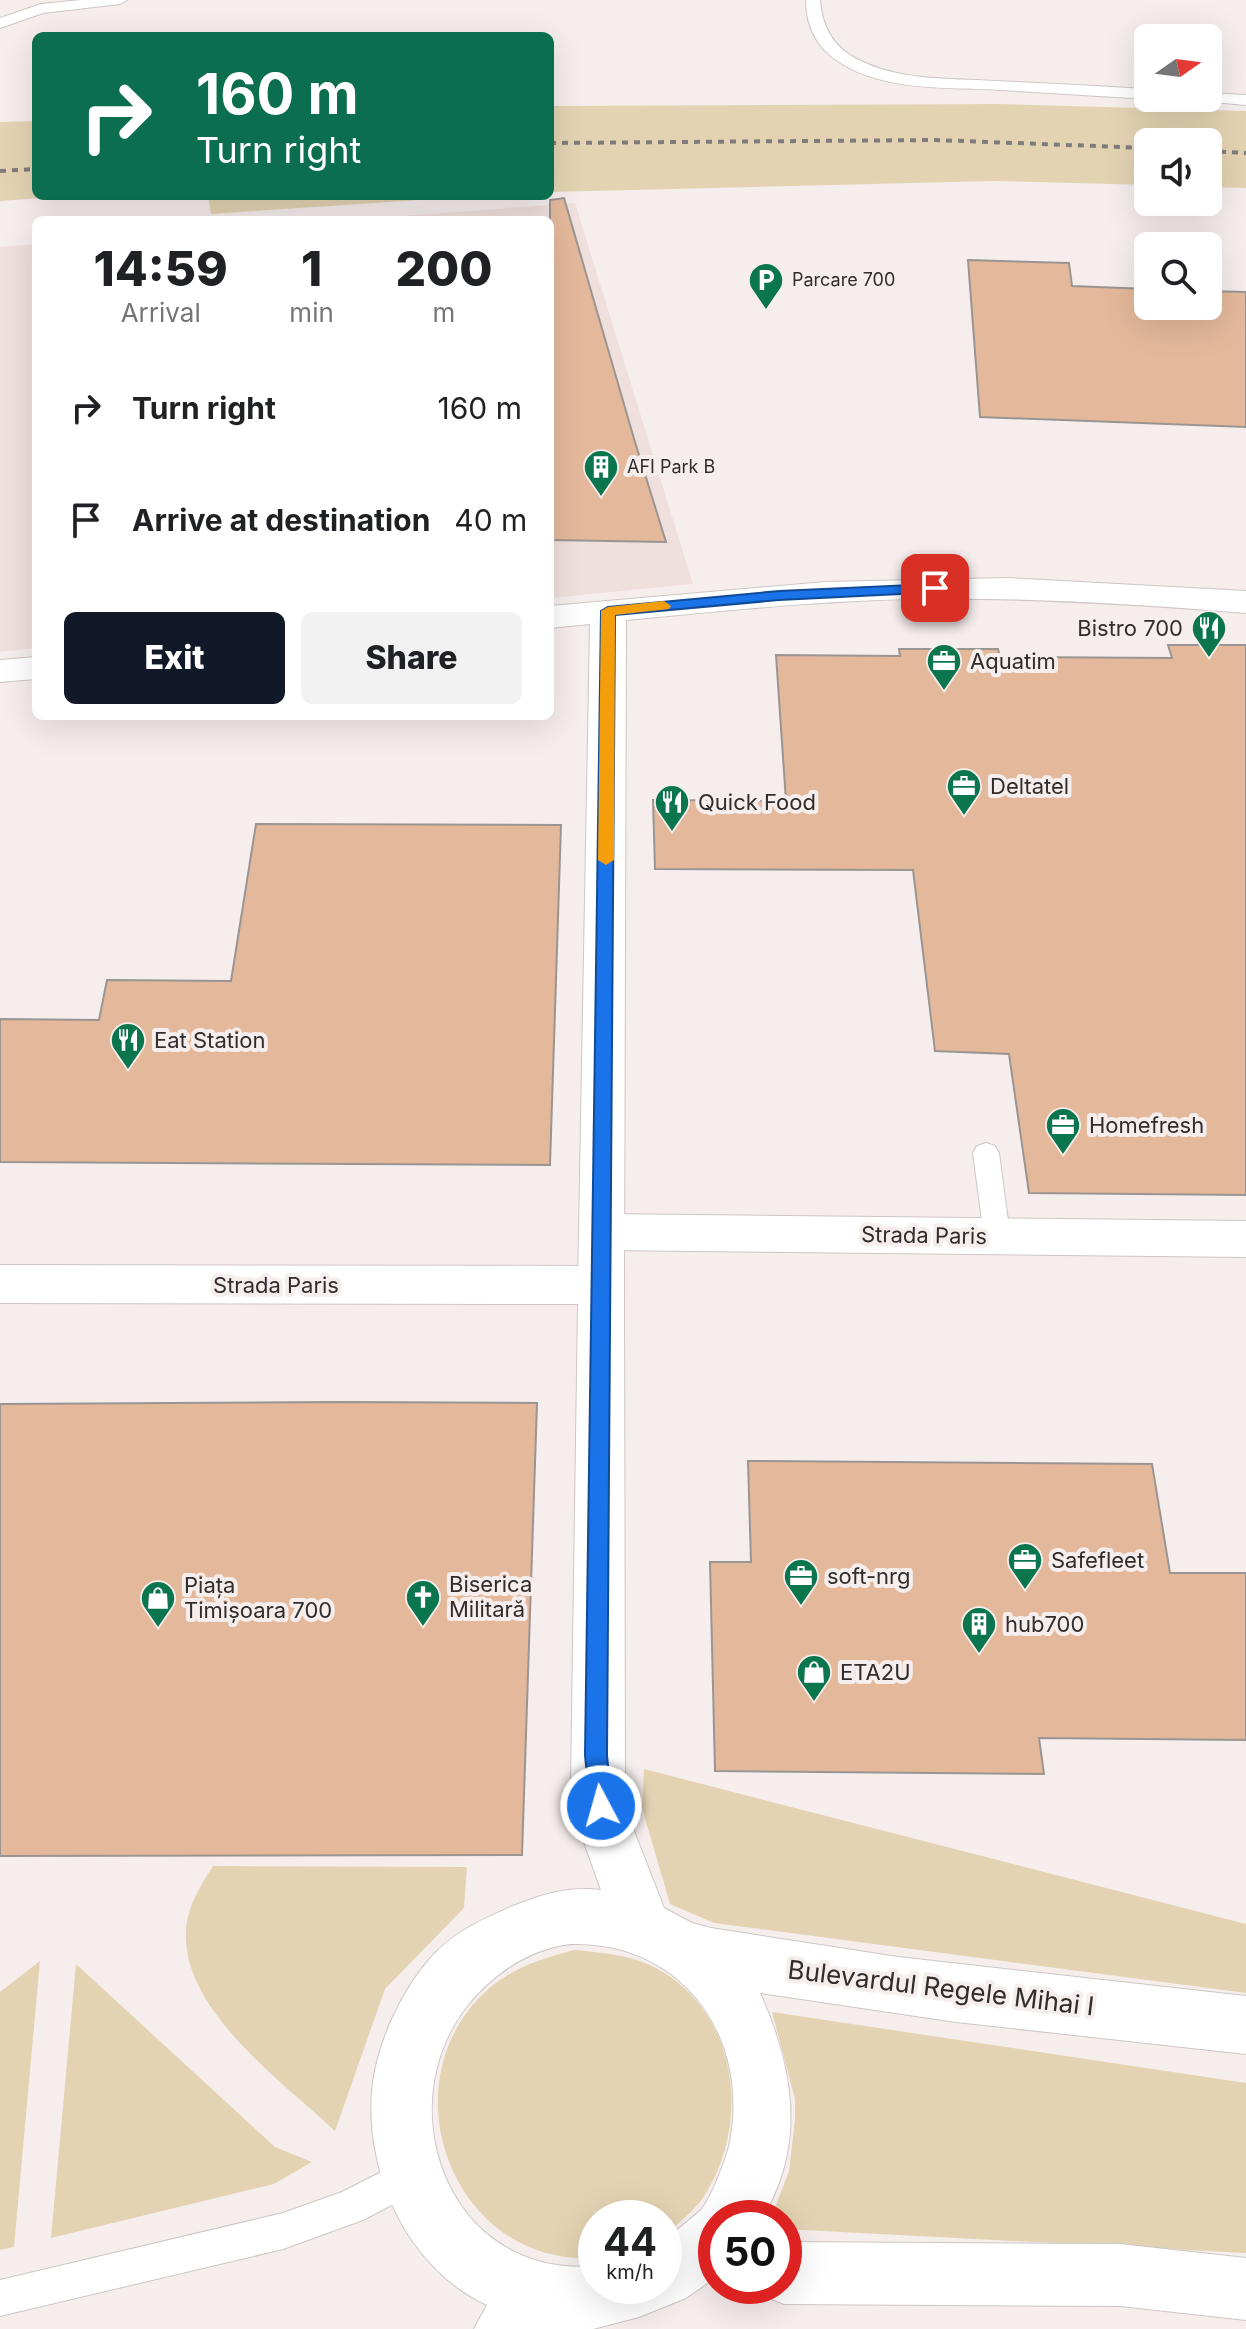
<!DOCTYPE html>
<meta charset="utf-8">
<style>
:root{--surface:#fff;--page:#f2f2f2;--text:#202124;--muted:#757577;--accent:#111827}
body{margin:0;font-family:Inter,sans-serif;background:var(--page);color:var(--text);height:100vh;display:flex;flex-direction:column;font-size:30px;white-space:nowrap}
*{box-sizing:border-box;margin:0}
p{font-size:26px;color:var(--muted)}
.icon{flex:none;width:44px;height:44px;fill:none;stroke:currentColor;stroke-width:2;stroke-linecap:round;stroke-linejoin:round}
.map{position:relative;flex:1;overflow:hidden}
.details{position:absolute;left:32px;top:216px;width:522px;height:504px;display:flex;flex-direction:column;background:var(--surface);border-radius:12px;box-shadow:0 8px 32px #0002}
.details>*{flex:none}
.hud{position:absolute;left:32px;top:32px;width:522px;height:168px;border-radius:12px;box-shadow:0 8px 32px #0002;background:#0b6e4f;color:#fff;overflow:hidden}
.needle{width:52px;rotate:76deg}
.controls{position:absolute;left:1134px;top:24px;display:grid;gap:16px}
.controls a{display:grid;place-items:center;width:88px;height:88px;border-radius:12px;background:var(--surface);box-shadow:0 8px 32px #0002;font-size:40px}
.speed{position:absolute;left:578px;top:2200px;display:flex;gap:16px;font-size:40px;font-weight:700;text-align:center}
.speed>*{display:grid;place-content:center;width:104px;height:104px;border-radius:50%;background:var(--surface);box-shadow:0 8px 32px #0002;line-height:1}
.speed small{font-size:20px;font-weight:400}
.speed .limit{border:12px solid #d22;background:#fff;color:#111}
.pin{position:absolute;display:grid;place-items:center;width:68px;height:68px;color:#fff;margin:-34px;border-radius:16px;box-shadow:0 4px 12px #0006}
.me{position:absolute;width:88px;margin:-44px;rotate:354deg;stroke-linejoin:round;filter:drop-shadow(0 0 6px #0008)}
.turn{display:flex;align-items:center;gap:28px;height:168px;padding:0 32px;font-size:36px}
.turn .icon{width:104px;height:104px;stroke-width:2.5}
.turn b{display:block;font-size:56px;line-height:68px}
.eta{display:flex;justify-content:space-evenly;align-items:center;height:136px;text-align:center}
.eta b{font-size:48px;font-weight:800;line-height:56px}
.button{display:flex;gap:16px;margin-top:auto;padding:16px 32px}
.button a{flex:1;height:92px;border-radius:12px;background:var(--accent);color:#fff;font-size:32px;font-weight:800;line-height:92px;text-align:center}
.button a+a{background:var(--page);color:var(--text)}
ul{padding:0;list-style:none}
li{display:flex;align-items:center;gap:24px;height:112px;padding:0 32px}
li div{flex:1}
li b{display:block;font-size:30px}
li em{font-style:normal}
.map>svg:first-child{display:block}
.built{fill:#f0e0dd}
.green{fill:#e4d3b3}
.building{fill:#e4b99b;stroke:#9b9592;stroke-width:2}
.lines{fill:none;stroke-linecap:round;stroke-linejoin:round}
.service-casing{stroke:#cdc6c4;stroke-width:2}
.minor-casing{stroke:#cdc6c4;stroke-width:2}
.tertiary-casing{stroke:#cdc6c4;stroke-width:2}
.secondary-casing{stroke:#cdc6c4;stroke-width:2}
.service{fill:#fff;fill-rule:evenodd}
.minor{fill:#fff;fill-rule:evenodd}
.tertiary{fill:#fff;fill-rule:evenodd}
.secondary{fill:#fff;fill-rule:evenodd}
.rail{stroke:#817c7b;stroke-width:4;stroke-dasharray:6 6;stroke-linecap:butt}
.route{fill:#1a73e8;stroke:#114b97;stroke-width:2}
.slow{fill:#f59e0b}
.labels{text-anchor:middle;stroke-width:8;stroke-linejoin:round;paint-order:stroke}
.far-poi-label{font-size:18px;fill:#302d2c;stroke:#f6eeed;text-anchor:start}
.poi-label{font-size:22px;fill:#302d2c;stroke:#f6eeed;text-anchor:start}
.street-label{font-size:22px;fill:#302d2c;stroke:#f6eeed}
.near-street-label{font-size:26px;fill:#302d2c;stroke:#f6eeed}
</style>
<div class="map">
<svg width="1246" height="2329" viewBox="0 0 1246 2329">
<rect width="100%" height="100%" fill="#f6eeed"/>
<!-- built -->
<g class="built">
<polygon points="575,203 693,584 550,598 550,220 350,220"/>
<polygon points="36,244 36,648 0,652 0,247"/>
</g>
<!-- green -->
<g class="green">
<polygon points="1000,104 1246,111 1246,188 1208,187 1208,142 1148,142 1148,185 994,181 550,192 550,106"/>
<polygon points="36,121 36,196 72,196 0,201 0,122"/>
<polygon points="208,196 479,196 211,214"/>
<polygon points="644,1769 1246,1924 1246,1993 714,1923 670,1904 642,1808"/>
<path d="M213,1866L467,1867L464,1908L385,1989L335,2131C284,2083 189,2015 186,1940C184,1912 199,1888 213,1866Z"/>
<path d="M574,1950C604,1953 636,1955 663,1972C738,2018 750,2122 706,2193C698,2208 680,2221 668,2233L664,2235V2218H596V2258C451,2268 382,2077 492,1986C517,1966 544,1958 574,1950Z"/>
<polygon points="40,1961 14,2247 0,2250 0,1992"/>
<polygon points="76,1964 275,2147 312,2162 274,2184 51,2238"/>
<polygon points="772,2012 1246,2083 1246,2253 784,2229 784,2218 771,2218 789,2171 795,2120 795,2099"/>
</g>
<!-- building -->
<g class="building">
<polygon points="564,198 635,442 666,542 550,540 550,200"/>
<polygon points="968,260 1069,263 1072,286 1148,289 1148,306 1208,306 1208,291 1246,292 1246,427 980,417"/>
<polygon points="1168,645 1246,645 1246,1195 1029,1193 1009,1054 935,1051 913,870 655,869 653,800 786,801 776,655 900,656 899,649 998,649 1000,657 1172,658"/>
<polygon points="256,824 561,825 550,1165 0,1162 0,1019 99,1020 107,980 231,981"/>
<polygon points="339,1402 537,1403 522,1855 0,1856 0,1404"/>
<polygon points="748,1461 1152,1464 1170,1573 1246,1573 1246,1740 1039,1738 1044,1774 715,1771 710,1562 751,1562"/>
</g>
<g class="lines">
<!-- service casing -->
<g class="service-casing">
<g id="service">
<polygon points="81,0 127,0 120,4 43,13 0,28 0,18 41,4"/>
<path d="M806,0H820C822,26 833,47 857,59C898,81 949,78 995,81C1046,83 1097,86 1148,89V98H1151L1148,99C1099,96 1050,93 1001,90C949,87 885,92 839,62C817,48 806,26 806,0Z"/>
<polygon points="1208,93 1246,95 1246,105 1202,101 1200,98 1208,98"/>
<polygon points="986,1143 995,1146 999,1153 1010,1236 1006,1244 997,1247 988,1244 984,1236 973,1153 977,1146"/>
<polygon points="411,2157 424,2162 429,2175 424,2188 363,2220 283,2249 0,2316 0,2280 283,2213 342,2192"/>
</g>
</g>
<!-- minor casing -->
<g class="minor-casing">
<polygon id="minor" points="602,1214 1246,1221 1246,1257 602,1250 586,1245 579,1232 586,1219"/>
</g>
<!-- tertiary casing -->
<g class="tertiary-casing">
<g id="tertiary">
<path d="M1008,578L1246,591V613C1135,604 1023,597 911,599C816,601 721,611 626,620L624,1285L617,1298L601,1304L585,1298L578,1285L590,624L550,628V606L825,582Z"/>
<polygon points="36,657 36,679 0,682 0,660"/>
</g>
</g>
<!-- secondary casing -->
<g class="secondary-casing">
<g id="secondary">
<path d="M0,1265L601,1266L617,1272L624,1285L625,1782L634,1831L664,1908L692,1923L711,1928L898,1957L1246,1996V2054L956,2022L760,1993C793,2067 807,2144 762,2218H716V2277L686,2298L639,2317L593,2329H474L487,2305C406,2268 362,2168 373,2082C379,2040 401,1993 428,1961C450,1934 482,1919 513,1906C543,1894 568,1886 601,1890L580,1831L571,1782L578,1304L0,1303ZM571,1944C682,1941 750,2036 730,2142C727,2157 711,2199 701,2210C690,2220 676,2230 664,2241V2286H596V2266C437,2280 377,2079 490,1982C514,1961 539,1948 571,1944Z"/>
<polygon points="784,2242 1120,2244 1246,2258 1246,2320 1120,2306 784,2304 762,2295 758,2286 784,2286"/>
</g>
</g>
<!-- service -->
<use href="#service" class="service"/>
<!-- minor -->
<use href="#minor" class="minor"/>
<!-- tertiary -->
<use href="#tertiary" class="tertiary"/>
<!-- secondary -->
<use href="#secondary" class="secondary"/>
<!-- rail -->
<g class="rail">
<polyline points="550,143 935,140 1148,148"/>
<polyline points="1208,151 1246,153"/>
<polyline points="0,171 36,169"/>
</g>
</g>
<!-- route -->
<polygon class="route" points="935,584 940,585 940,592 779,600 615,615 607,1755 612,1806 609,1814 601,1817 593,1814 590,1806 585,1755 601,611 608,607 779,591"/>
<!-- slow -->
<polygon class="slow" points="664,601 671,606 669,609 615,615 614,860 606,865 598,860 601,611 608,607"/>
<!-- icons -->
<defs>
<g id="parking-pin" transform="scale(1.8)"><path d="M0 17L-7.5 6A9.5 9.5 0 1 1 7.5 6Z" fill="#0b754e" stroke="#f6eeed"/><path d="M-3.5-5.5H1a3.5 3.5 0 0 1 0 7H-1V5.5H-3.5ZM-1-3.4V-.6H.8a1.4 1.4 0 0 0 0-2.8Z" fill="#fff"/></g>
<g id="building-pin" transform="scale(1.8)"><path d="M0 17L-7.5 6A9.5 9.5 0 1 1 7.5 6Z" fill="#0b754e" stroke="#f6eeed"/><path d="M-4-6H4V6H1V3H-1V6H-4ZM-2.5-4.3h1.7v1.8h-1.7ZM.8-4.3h1.7v1.8H.8ZM-2.5-1h1.7V.8h-1.7ZM.8-1h1.7V.8H.8Z" fill="#fff"/></g>
<g id="restaurant-pin" transform="scale(1.8)"><path d="M0 17L-7.5 6A9.5 9.5 0 1 1 7.5 6Z" fill="#0b754e" stroke="#f6eeed"/><path d="M-5-6h1v4h1v-4h1v4h1v-4h1v5L-1.5 .5V6h-2V.5L-5-1ZM5-6V6H3V1.5H1.5Q1.5-4 5-6Z" fill="#fff"/></g>
<g id="office-pin" transform="scale(1.8)"><path d="M0 17L-7.5 6A9.5 9.5 0 1 1 7.5 6Z" fill="#0b754e" stroke="#f6eeed"/><path d="M-6-3h4V-5.5h4V-3h4V5H-6ZM-1-4.5V-3h2v-1.5ZM-6 0V1H6V0Z" fill="#fff"/></g>
<g id="church-pin" transform="scale(1.8)"><path d="M0 17L-7.5 6A9.5 9.5 0 1 1 7.5 6Z" fill="#0b754e" stroke="#f6eeed"/><path d="M-1.2-6h2.4v3.5h3.3v2.4h-3.3V6h-2.4V-.1h-3.3v-2.4h3.3Z" fill="#fff"/></g>
<g id="shop-pin" transform="scale(1.8)"><path d="M0 17L-7.5 6A9.5 9.5 0 1 1 7.5 6Z" fill="#0b754e" stroke="#f6eeed"/><path d="M-5-2.5h2.3a2.7 3.5 0 0 1 5.4 0H5L5.5 6h-11ZM-1.5-2.5h3a1.5 2.3 0 0 0-3 0Z" fill="#fff"/></g>
</defs>
<g fill-rule="evenodd">
<use href="#parking-pin" x="766" y="280"/>
<use href="#building-pin" x="601" y="467"/>
<use href="#restaurant-pin" x="1209" y="628"/>
<use href="#office-pin" x="944" y="661"/>
<use href="#office-pin" x="964" y="786"/>
<use href="#restaurant-pin" x="672" y="802"/>
<use href="#restaurant-pin" x="128" y="1040"/>
<use href="#office-pin" x="1063" y="1125"/>
<use href="#office-pin" x="1025" y="1560"/>
<use href="#office-pin" x="801" y="1576"/>
<use href="#church-pin" x="423" y="1597"/>
<use href="#shop-pin" x="158" y="1598"/>
<use href="#building-pin" x="979" y="1624"/>
<use href="#shop-pin" x="814" y="1672"/>
</g>
<g class="labels">
<!-- far-poi labels -->
<g class="far-poi-label">
<text x="792" y="286">Parcare 700</text>
<text x="627" y="473">AFI Park B</text>
</g>
<!-- poi labels -->
<g class="poi-label">
<text x="1183" y="636" text-anchor="end">Bistro 700</text>
<text x="970" y="669">Aquatim</text>
<text x="990" y="794">Deltatel</text>
<text x="698" y="810">Quick Food</text>
<text x="154" y="1048">Eat Station</text>
<text x="1089" y="1133">Homefresh</text>
<text x="1051" y="1568">Safefleet</text>
<text x="827" y="1584">soft-nrg</text>
<text x="449" y="1592">Biserica<tspan x="449" dy="25">Militară</tspan></text>
<text x="184" y="1593">Piața<tspan x="184" dy="25">Timișoara 700</tspan></text>
<text x="1005" y="1632">hub700</text>
<text x="840" y="1680">ETA2U</text>
</g>
<!-- street labels -->
<g class="street-label">
<text transform="translate(924 1235) rotate(1)" y="8">Strada Paris</text>
<text x="276" y="1293">Strada Paris</text>
</g>
<!-- near-street labels -->
<g class="near-street-label">
<text transform="translate(941 1988) rotate(7)" y="9">Bulevardul Regele Mihai I</text>
</g>
</g>
</svg>
<div class="controls">
<a><svg class="needle" viewBox="-14 -14 28 28"><path d="M0-13l5 13h-10z" fill="#e53935"/><path d="M0 13l5-13h-10z" fill="#757577"/></svg></a>
<a><svg class="icon" aria-label="sound" viewBox="0 0 24 24"><path d="M4 9h4l5-4v14l-5-4H4zM17 9q2 3 0 6"/></svg></a>
<a><svg class="icon" aria-label="search" viewBox="0 0 24 24"><circle cx="10" cy="10" r="6"/><path d="M15 15l6 6"/></svg></a>
</div>
<div class="speed"><div>44<small>km/h</small></div><div class="limit">50</div></div>
<div class="pin" style="left:935px;top:588px;background:#d93025"><svg class="icon" aria-label="arrive" viewBox="0 0 24 24"><path d="M6 21V4h12l-3 4 3 4H6"/></svg></div>
<svg class="me" style="left:601px;top:1806px" viewBox="-20 -20 40 40"><circle r="17" fill="#1a73e8" stroke="#fff" stroke-width="3"/><path d="M0-11L8 9 0 5-8 9z" fill="#fff"/></svg>
<div class="hud">
<div class="turn"><svg class="icon" aria-label="right" viewBox="0 0 24 24"><path d="M7 20v-9h11M14 6l5 5-5 5"/></svg><div><b>160 m</b>Turn right</div></div>
</div>
<section class="details">
<div class="eta">
<div><b>14:59</b><p>Arrival</p></div>
<div><b>1</b><p>min</p></div>
<div><b>200</b><p>m</p></div>
</div>
<ul>
<li><svg class="icon" aria-label="right" viewBox="0 0 24 24"><path d="M7 20v-9h11M14 6l5 5-5 5"/></svg><div><b>Turn right</b></div><em>160 m</em></li>
<li><svg class="icon" aria-label="arrive" viewBox="0 0 24 24"><path d="M6 21V4h12l-3 4 3 4H6"/></svg><div><b>Arrive at destination</b></div><em>40 m</em></li>
</ul>
<div class="button"><a>Exit</a><a>Share</a></div>
</section>
</div>
